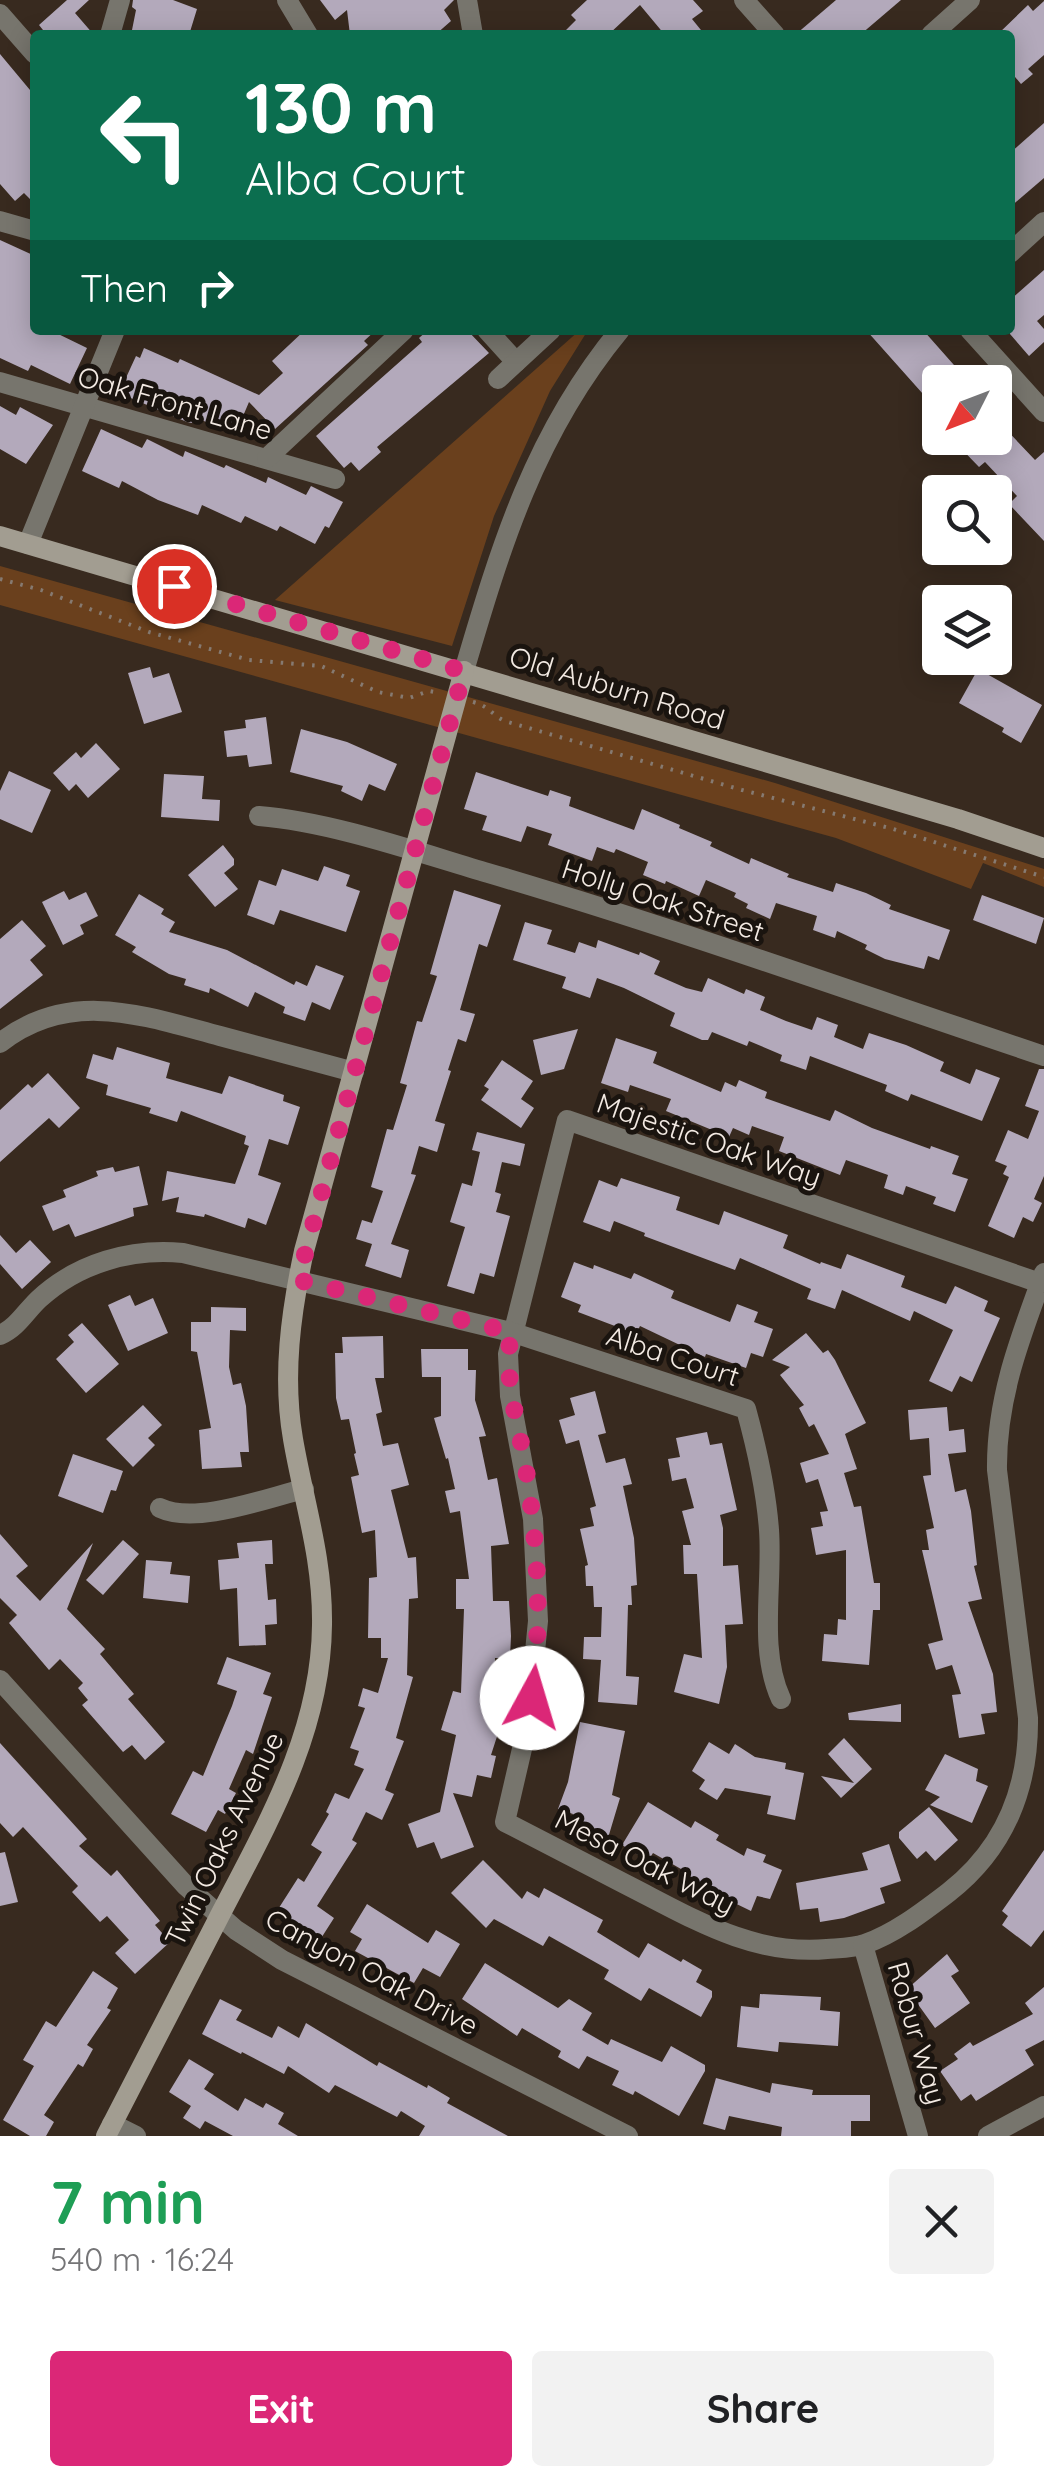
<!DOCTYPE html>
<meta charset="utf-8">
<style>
:root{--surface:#fff;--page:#f2f2f2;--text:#202124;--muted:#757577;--accent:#db2777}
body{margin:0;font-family:Quicksand,sans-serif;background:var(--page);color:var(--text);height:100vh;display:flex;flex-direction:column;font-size:38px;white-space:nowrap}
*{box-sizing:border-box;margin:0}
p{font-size:32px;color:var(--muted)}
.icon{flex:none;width:55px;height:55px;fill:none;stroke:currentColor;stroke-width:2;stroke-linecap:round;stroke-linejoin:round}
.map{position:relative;height:2136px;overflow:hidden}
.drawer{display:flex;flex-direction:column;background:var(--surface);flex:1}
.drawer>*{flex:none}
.guide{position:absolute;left:30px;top:30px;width:985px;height:305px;border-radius:10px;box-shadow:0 5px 25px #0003;background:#0b6e4f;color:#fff;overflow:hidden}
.needle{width:65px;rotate:228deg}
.buttons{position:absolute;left:922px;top:365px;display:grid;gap:20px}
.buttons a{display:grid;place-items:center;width:90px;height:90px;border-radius:10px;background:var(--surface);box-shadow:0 5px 25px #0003;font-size:50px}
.pin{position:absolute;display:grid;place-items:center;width:85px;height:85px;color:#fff;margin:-42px;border:5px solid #fff;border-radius:50%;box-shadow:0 2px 10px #0007}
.me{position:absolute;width:110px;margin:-55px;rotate:6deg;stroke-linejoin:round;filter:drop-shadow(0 0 8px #0008)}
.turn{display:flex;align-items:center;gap:35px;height:210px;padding:0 50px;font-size:45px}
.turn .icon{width:130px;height:130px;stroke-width:2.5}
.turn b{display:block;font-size:70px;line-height:85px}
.then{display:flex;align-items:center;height:95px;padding:0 50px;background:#0003;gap:20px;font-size:38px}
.round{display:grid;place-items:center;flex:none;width:105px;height:105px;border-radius:10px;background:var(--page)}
.headline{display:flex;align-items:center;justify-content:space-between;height:170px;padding:0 50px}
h1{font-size:60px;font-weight:800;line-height:75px;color:#1e9e55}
.button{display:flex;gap:20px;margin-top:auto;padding:20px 50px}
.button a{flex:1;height:115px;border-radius:10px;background:var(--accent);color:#fff;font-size:40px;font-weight:800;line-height:115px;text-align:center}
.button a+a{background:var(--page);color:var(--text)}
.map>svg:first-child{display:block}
.green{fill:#6a401d}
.building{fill:#b3a9bb}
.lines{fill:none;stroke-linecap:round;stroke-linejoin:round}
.path{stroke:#867a71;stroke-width:4;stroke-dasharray:2.5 8;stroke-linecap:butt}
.street{stroke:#77756d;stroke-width:20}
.secondary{stroke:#a29d91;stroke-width:20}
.route{stroke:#db2777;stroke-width:18;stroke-dasharray:0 32.4}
.labels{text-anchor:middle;stroke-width:10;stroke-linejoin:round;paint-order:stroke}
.street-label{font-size:28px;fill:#f3eae3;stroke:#1a140f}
</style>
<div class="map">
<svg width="1044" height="2136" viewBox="0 0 1044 2136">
<rect width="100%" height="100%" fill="#382a1f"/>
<!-- green -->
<g class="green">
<polygon points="580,330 588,330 550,391 494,516 452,646 275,600"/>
<polygon points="0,566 775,783 1044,869 1044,887 983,863 971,889 836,838 0,605"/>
</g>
<!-- building -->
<g class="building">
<polygon points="67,0 89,0 75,13 94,35 47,35 39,25"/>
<polygon points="133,0 173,0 197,9 189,35 131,35 136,10 132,7"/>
<polygon points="320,0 454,0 444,10 451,21 435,35 350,35 347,10 335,20"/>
<polygon points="587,0 693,0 703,11 692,19 705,35 665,35 640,5 608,35 561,35 576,20 571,15"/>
<polygon points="836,0 901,0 860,35 795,35"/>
<polygon points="1044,1 1044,55 1028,69 1033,74 1021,84 1010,71 1010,35 997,35 1028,5 1033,11"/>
<polygon points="0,54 35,96 35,204 24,193 15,201 0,184"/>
<polygon points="1044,123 1044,178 1010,207 1010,153"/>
<polygon points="0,240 35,256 35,330 50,330 87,348 70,384 31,365 28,371 0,358"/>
<polygon points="1044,270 1044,315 1037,321 1044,329 1044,342 1029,356 1010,334 1010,300"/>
<polygon points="305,330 376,330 364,341 368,345 275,429 249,402 235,435 195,417 192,423 187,422 119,393 136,356 140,358 144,348 178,363 180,359 259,395 283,373 272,361"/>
<polygon points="428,330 467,330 489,353 377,447 381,452 359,471 351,462 344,468 316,436 422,342 419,338"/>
<polygon points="866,330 923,330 969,382 940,382 940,395 931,403"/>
<polygon points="0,406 16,415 20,407 53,425 26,464 0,449"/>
<polygon points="1001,424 1035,460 1044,452 1044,541 1009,504 1017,496 985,462 979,467 951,438 995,438 995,430"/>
<polygon points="101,429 142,448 147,439 183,457 185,451 224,468 226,465 266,483 268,477 306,495 311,486 343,502 329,528 325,526 315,544 280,526 277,531 245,516 241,523 202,505 198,515 158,500 122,481 119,488 82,471"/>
<polygon points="150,667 153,678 169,673 182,712 144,724 128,673"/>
<polygon points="978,669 1042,705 1021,743 1002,732 1004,728 959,703"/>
<polygon points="266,717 272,764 249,767 247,755 227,757 224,731 246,728 245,720"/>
<polygon points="301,729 347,742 397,764 385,791 369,784 362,801 341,791 343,786 290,772"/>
<polygon points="96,743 120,769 88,798 76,784 69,791 53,773 76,752 81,758"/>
<polygon points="9,771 51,790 32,833 0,819 0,791"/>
<polygon points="476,772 548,796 550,790 571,797 569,806 634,830 642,809 680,825 679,828 712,842 710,846 749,864 751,858 789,874 787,877 833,892 836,883 866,893 891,905 889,909 950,930 939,960 928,956 924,969 885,959 865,949 867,945 837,931 835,938 813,930 817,916 776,903 770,919 746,908 748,904 734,897 736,893 706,880 699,896 666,881 665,884 643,875 648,862 616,849 614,853 597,847 592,861 548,845 552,834 527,826 521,842 482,830 487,816 464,809"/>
<polygon points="164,774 204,776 202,799 220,800 219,821 161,817"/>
<polygon points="223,845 234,859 234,865 224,873 238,889 215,907 188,875"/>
<polygon points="324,866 350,875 346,886 360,891 346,932 280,910 274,925 247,915 259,880 276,886 282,869 318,881"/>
<polygon points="454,890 501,905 487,947 479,944 460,1010 475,1014 466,1042 458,1039 448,1070 451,1071 435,1121 445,1124 437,1152 419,1146 411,1174 416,1175 391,1244 409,1250 401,1278 365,1266 372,1244 356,1239 362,1220 372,1223 383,1191 371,1187 387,1129 393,1130 407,1085 400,1083 417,1021 422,1022 437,976 430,974"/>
<polygon points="64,891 69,900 86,892 98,916 80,925 84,934 63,945 42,902"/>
<polygon points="139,894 164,909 161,914 175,922 169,932 227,950 294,985 296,981 307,986 316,965 344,976 330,1010 312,1002 305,1021 283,1013 285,1007 255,992 248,1007 210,988 209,993 184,985 186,979 169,974 132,952 136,947 115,935"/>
<polygon points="982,895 1044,918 1036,944 973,920"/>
<polygon points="22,920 46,946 30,960 43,975 0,1009 0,939"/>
<polygon points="525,922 552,930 547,944 575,953 579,942 596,948 598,940 639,955 640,952 660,961 654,974 686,988 702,992 708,978 744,994 746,989 765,997 760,1010 786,1021 812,1030 817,1017 838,1025 834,1037 863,1049 869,1033 906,1045 944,1062 940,1071 970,1084 976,1069 1000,1078 982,1121 911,1094 908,1101 885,1091 887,1085 810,1056 806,1070 780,1061 782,1055 749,1041 747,1046 712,1032 708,1040 702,1040 670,1026 675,1013 624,988 597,978 590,998 562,988 566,977 513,960"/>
<polygon points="578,1029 564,1069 541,1075 533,1040"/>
<polygon points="616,1038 657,1052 653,1063 721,1092 725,1082 736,1087 739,1080 767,1092 765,1098 830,1121 835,1110 872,1128 930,1149 931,1146 959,1156 952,1174 968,1179 955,1212 933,1204 936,1197 906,1186 903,1195 884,1188 888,1175 846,1160 840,1175 779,1151 784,1137 752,1126 749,1135 733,1128 729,1137 666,1111 671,1099 630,1085 628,1092 601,1083"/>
<polygon points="117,1047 170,1063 166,1078 222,1094 229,1076 284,1095 283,1101 300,1107 288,1145 269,1139 258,1175 281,1183 266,1225 248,1218 245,1228 205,1214 204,1217 176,1212 179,1197 162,1201 167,1171 235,1184 249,1146 244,1144 246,1136 181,1111 177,1122 149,1113 151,1108 106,1095 108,1085 86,1078 93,1054 113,1060"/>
<polygon points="502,1060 533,1081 521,1099 534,1108 521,1128 481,1100 489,1089 484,1086"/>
<polygon points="1039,1069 1044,1069 1044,1176 1034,1199 1042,1203 1033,1222 1023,1217 1014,1238 988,1226 1009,1177 1003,1174 1007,1166 995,1161 1008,1130 1028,1139 1039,1111 1025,1106"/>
<polygon points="48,1073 80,1108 59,1128 49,1118 0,1162 0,1110 28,1084 32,1088"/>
<polygon points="477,1132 525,1144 520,1166 502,1162 495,1192 501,1194 496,1212 510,1216 494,1277 480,1273 474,1294 447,1286 465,1227 450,1222 462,1183 472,1186 480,1152 472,1150"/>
<polygon points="139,1166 148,1205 133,1208 134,1216 75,1237 69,1224 53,1231 42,1206 66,1197 63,1190 98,1176 96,1171 113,1167 115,1172"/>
<polygon points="621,1178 680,1197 676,1210 719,1225 724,1211 788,1235 783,1248 820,1264 821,1262 841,1269 847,1254 905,1276 901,1287 946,1304 955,1286 988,1301 984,1311 1000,1318 972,1382 960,1376 952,1392 929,1381 953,1330 914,1311 910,1321 842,1290 835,1309 807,1299 811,1289 740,1258 735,1270 644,1236 645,1233 614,1221 610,1232 583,1222 599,1180 617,1187"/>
<polygon points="0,1235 16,1253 30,1240 51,1262 22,1289 0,1264"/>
<polygon points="574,1262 593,1269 594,1265 631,1279 634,1273 674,1291 671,1298 730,1322 737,1304 758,1312 754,1322 773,1329 763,1357 751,1353 746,1368 706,1354 705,1357 640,1326 636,1334 578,1312 581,1305 561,1297"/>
<polygon points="130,1295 135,1306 153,1298 168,1333 128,1351 108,1305"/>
<polygon points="211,1307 246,1308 246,1331 230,1330 229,1367 233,1385 241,1383 246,1406 249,1452 240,1452 242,1467 202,1469 199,1430 211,1428 197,1352 191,1351 191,1322 211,1322"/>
<polygon points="82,1323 119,1364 86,1393 56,1359 74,1342 68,1335"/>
<polygon points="806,1333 823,1353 828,1350 835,1360 866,1423 845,1434 857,1469 844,1473 854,1507 861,1506 874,1583 880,1583 880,1610 873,1610 869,1665 822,1661 824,1634 837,1635 838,1619 846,1620 846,1550 816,1555 811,1528 823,1526 820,1512 828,1511 818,1479 806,1483 800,1463 829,1454 814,1424 809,1427 799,1408 804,1405 780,1375 790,1367 772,1360"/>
<polygon points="383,1336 384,1378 375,1378 382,1412 376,1414 383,1446 398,1443 409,1485 391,1490 408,1558 416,1557 418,1598 409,1599 407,1675 413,1677 396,1738 404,1741 385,1790 394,1794 382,1820 366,1812 352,1840 357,1843 317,1906 334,1918 318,1943 275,1914 298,1878 304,1882 322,1852 311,1845 329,1814 326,1812 335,1793 349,1799 364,1769 354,1765 359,1751 350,1748 365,1708 358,1706 363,1688 378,1693 388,1658 381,1658 381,1638 368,1638 369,1578 377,1577 375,1530 362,1533 351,1477 359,1475 354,1454 356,1453 349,1419 341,1420 336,1398 335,1353 343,1353 342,1337"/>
<polygon points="421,1349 468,1349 468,1370 476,1370 475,1400 486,1436 479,1437 488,1480 497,1478 509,1544 491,1546 493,1601 509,1601 511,1636 510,1658 495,1658 494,1697 489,1713 503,1718 491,1755 496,1756 491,1778 477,1775 472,1797 453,1793 474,1847 441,1859 434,1842 417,1848 408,1824 440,1812 456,1735 441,1730 453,1691 461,1693 464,1609 456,1609 456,1579 469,1579 460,1511 450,1513 445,1491 455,1489 448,1458 446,1459 434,1418 441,1416 441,1377 422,1377"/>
<polygon points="595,1391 606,1433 598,1435 606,1463 625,1458 632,1484 623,1486 634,1538 637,1585 631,1586 632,1605 628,1605 626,1676 639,1677 637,1705 598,1702 601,1660 583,1659 584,1637 601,1637 602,1607 594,1607 593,1586 586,1586 585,1566 588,1565 580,1529 594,1526 590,1508 596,1506 579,1440 566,1444 559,1420 575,1415 570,1398"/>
<polygon points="143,1405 162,1425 148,1438 155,1445 133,1467 106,1439"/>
<polygon points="947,1407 949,1431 964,1429 966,1452 948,1454 955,1492 966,1489 971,1511 977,1565 974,1566 982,1599 968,1602 993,1674 997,1712 981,1714 985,1734 959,1738 952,1695 961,1694 952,1665 936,1670 928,1644 943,1640 922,1550 929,1550 926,1530 934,1528 923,1476 931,1475 929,1438 910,1440 908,1410"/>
<polygon points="707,1432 710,1445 722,1443 737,1510 720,1515 723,1528 723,1566 738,1565 743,1624 725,1625 727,1667 719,1704 674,1692 684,1654 702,1658 697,1574 684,1574 683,1545 691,1545 682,1511 694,1508 686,1478 672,1481 668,1459 680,1457 676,1438"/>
<polygon points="73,1454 123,1471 116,1491 111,1490 103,1513 58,1496"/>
<polygon points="0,1534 28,1566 16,1576 40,1601 93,1543 67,1609 105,1649 100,1654 134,1694 128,1699 165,1742 145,1760 132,1745 123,1752 82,1705 88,1700 78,1688 83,1683 60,1659 49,1670 9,1623 17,1615 0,1598"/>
<polygon points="123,1540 139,1554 103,1595 86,1580"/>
<polygon points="272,1540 273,1564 265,1564 268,1600 276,1599 277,1624 265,1625 266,1645 239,1646 237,1588 220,1590 218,1560 239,1558 237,1543"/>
<polygon points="146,1560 172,1562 170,1574 190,1576 188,1603 143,1598"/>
<polygon points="227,1657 271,1673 263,1694 272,1697 253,1754 246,1750 229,1789 236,1793 225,1814 218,1810 206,1832 171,1814 193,1771 203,1776 232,1706 237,1691 217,1684"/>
<polygon points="901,1704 901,1722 849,1720 848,1713"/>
<polygon points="580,1722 625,1731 612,1795 620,1798 608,1838 569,1826 573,1814 558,1809 568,1782"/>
<polygon points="844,1738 872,1769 841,1798 821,1776 854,1783 828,1754"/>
<polygon points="709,1742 729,1754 735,1744 755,1757 786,1763 785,1769 804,1773 795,1820 767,1814 771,1796 725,1788 717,1800 699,1789 705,1780 692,1771"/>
<polygon points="0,1743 87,1839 79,1846 111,1876 117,1870 160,1921 155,1925 170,1942 135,1974 115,1953 129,1940 107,1916 100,1922 72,1892 78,1886 23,1827 13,1837 0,1823"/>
<polygon points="945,1754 978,1769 976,1781 988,1786 972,1823 930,1805 940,1797 925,1790"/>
<polygon points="648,1802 691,1828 695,1821 719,1835 716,1840 744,1856 747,1848 766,1855 763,1862 782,1870 770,1899 757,1896 751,1911 685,1879 688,1873 653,1853 648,1861 622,1845"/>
<polygon points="929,1807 958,1840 935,1861 926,1851 917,1859 899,1838 899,1832"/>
<polygon points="889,1844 901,1881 880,1888 885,1903 844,1918 820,1922 818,1908 800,1910 796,1883 868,1870 862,1853"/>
<polygon points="1044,1850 1044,1930 1031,1947 1002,1925 1008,1916 1002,1911"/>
<polygon points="5,1852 18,1902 0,1906 0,1853"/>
<polygon points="483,1860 522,1899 527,1891 539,1898 544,1888 603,1920 597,1932 639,1958 648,1943 681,1962 683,1959 702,1970 696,1982 712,1991 712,1997 701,2017 649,1988 641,2001 604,1979 609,1970 549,1936 543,1946 494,1919 486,1928 451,1893"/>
<polygon points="367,1904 428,1943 436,1930 460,1944 440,1977 423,1968 414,1983 355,1951 362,1939 350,1932"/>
<polygon points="947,1954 959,1971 951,1976 970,2003 935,2028 907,1989"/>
<polygon points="485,1963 558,2008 569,1999 592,2013 582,2030 608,2045 611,2039 662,2062 671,2046 705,2065 705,2071 679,2116 635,2091 633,2095 612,2085 619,2071 587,2056 579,2069 558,2057 561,2051 522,2028 517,2036 462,1999"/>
<polygon points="93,1971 118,1988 107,2008 111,2010 87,2045 93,2049 83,2067 78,2064 44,2115 54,2122 46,2136 30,2136 3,2120 34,2066 23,2060 46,2021 56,2027"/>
<polygon points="1044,1987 1044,2040 1025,2050 1034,2065 976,2101 971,2094 961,2101 940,2071 958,2059 954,2054 970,2042 973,2046 1033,2014 1025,2003"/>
<polygon points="760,1994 821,1997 820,2010 840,2012 838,2046 779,2042 778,2052 737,2047 741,2006 759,2008"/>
<polygon points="220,1999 242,2010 236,2020 272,2038 278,2026 299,2038 306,2023 377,2066 379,2062 427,2088 428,2085 450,2098 447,2103 508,2136 419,2136 425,2126 401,2111 397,2117 335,2085 329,2093 288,2066 284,2074 242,2052 241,2054 202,2034"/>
<polygon points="189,2059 214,2074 204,2089 238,2111 245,2098 263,2108 266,2103 284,2113 278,2124 298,2136 233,2136 205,2121 200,2129 183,2118 191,2106 169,2092"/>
<polygon points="716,2078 770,2093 772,2083 813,2090 812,2095 870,2095 870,2121 851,2121 851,2136 781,2136 782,2127 729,2116 725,2130 703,2124"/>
</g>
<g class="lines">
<!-- path -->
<g class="path">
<polyline points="0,579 41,590 149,632 249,660 321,666 378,692 409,698 429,691 440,693"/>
<path d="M473,702C492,707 492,717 508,722L742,790L893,829L1044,877"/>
</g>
<!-- street -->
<g class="street">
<polyline points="287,0 308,35"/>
<polyline points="467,0 473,35"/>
<polyline points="744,0 775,35"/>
<polyline points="0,14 35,54"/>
<polyline points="110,35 120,0"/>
<polyline points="931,35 970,0"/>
<polyline points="0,221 35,231"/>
<polyline points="1010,253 1044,222"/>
<polyline points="487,330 516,362"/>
<polyline points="970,330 1044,412"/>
<polyline points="498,379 551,330"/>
<polyline points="0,382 335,479"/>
<polyline points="267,458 404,330"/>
<polyline points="28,544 115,330"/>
<path d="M464,671C501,545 535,433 620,330"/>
<path d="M259,816C332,822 417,852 488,873C675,928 859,994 1044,1056"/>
<path d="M0,1043C70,988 144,1016 220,1036C265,1048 309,1060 354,1072"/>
<path d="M1040,1283L567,1120L508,1354L510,1396L533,1519L538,1621L528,1723L505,1822C545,1843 586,1864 627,1885C692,1918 752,1956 827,1949C840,1948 854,1948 865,1944C896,1933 924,1911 949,1892C1005,1848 1029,1787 1028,1718L997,1470C996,1399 1020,1338 1044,1273"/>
<path d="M0,1335C17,1328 26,1311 39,1299C78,1263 131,1248 183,1253L511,1332L746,1409C757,1449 766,1489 769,1530C773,1585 758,1649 781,1699"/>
<path d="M160,1508C196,1525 266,1498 304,1489"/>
<polyline points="0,1680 186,1886 236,1930 282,1960 628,2136"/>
<polyline points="863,1945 918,2136"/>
<polyline points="112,2124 136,2136"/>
<polyline points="988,2136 1044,2106"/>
</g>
<!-- secondary -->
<g class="secondary">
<polyline points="0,536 958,819 1044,848"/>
<path d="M106,2136C143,2064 180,1993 217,1921C266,1826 321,1734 322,1625C323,1558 304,1503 293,1439C282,1376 291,1312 304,1251L464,671"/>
</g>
</g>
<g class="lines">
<!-- route -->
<path class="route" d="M174,586L464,671L298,1280L511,1332C503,1384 520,1426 527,1476C538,1550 542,1623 532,1698"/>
</g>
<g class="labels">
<!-- street labels -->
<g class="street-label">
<text transform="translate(175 403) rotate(16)" y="10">Oak Front Lane</text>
<text transform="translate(617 688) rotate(17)" y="10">Old Auburn Road</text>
<text transform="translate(663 900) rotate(18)" y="10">Holly Oak Street</text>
<text transform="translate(709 1140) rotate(19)" y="10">Majestic Oak Way</text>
<text transform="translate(673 1356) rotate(18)" y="10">Alba Court</text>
<text transform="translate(224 1839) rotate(-64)" y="10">Twin Oaks Avenue</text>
<text transform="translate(645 1862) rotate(27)" y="10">Mesa Oak Way</text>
<text transform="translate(372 1972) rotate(28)" y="10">Canyon Oak Drive</text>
<text transform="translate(917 2033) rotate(74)" y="10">Robur Way</text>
</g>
</g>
</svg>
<div class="buttons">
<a><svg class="needle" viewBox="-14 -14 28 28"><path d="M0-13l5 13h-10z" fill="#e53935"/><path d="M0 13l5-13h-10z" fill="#757577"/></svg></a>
<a><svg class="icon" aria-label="search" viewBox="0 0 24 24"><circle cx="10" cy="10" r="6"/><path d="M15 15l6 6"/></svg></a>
<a><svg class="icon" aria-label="layers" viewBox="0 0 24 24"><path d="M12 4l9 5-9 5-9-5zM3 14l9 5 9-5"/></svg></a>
</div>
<div class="pin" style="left:174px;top:586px;background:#d93025"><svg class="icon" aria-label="arrive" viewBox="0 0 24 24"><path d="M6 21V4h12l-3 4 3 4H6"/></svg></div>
<svg class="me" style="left:532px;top:1698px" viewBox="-20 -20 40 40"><circle r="19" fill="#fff"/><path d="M0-13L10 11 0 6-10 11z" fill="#db2777"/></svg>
<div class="guide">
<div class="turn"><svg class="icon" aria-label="left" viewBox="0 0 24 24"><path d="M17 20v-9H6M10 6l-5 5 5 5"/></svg><div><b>130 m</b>Alba Court</div></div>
<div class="then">Then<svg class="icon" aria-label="right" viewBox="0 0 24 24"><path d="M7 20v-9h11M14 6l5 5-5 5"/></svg></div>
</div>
</div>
<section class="drawer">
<div class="headline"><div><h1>7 min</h1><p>540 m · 16:24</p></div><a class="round"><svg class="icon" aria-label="close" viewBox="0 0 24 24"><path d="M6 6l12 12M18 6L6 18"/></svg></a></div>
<div class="button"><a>Exit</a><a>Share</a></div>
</section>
